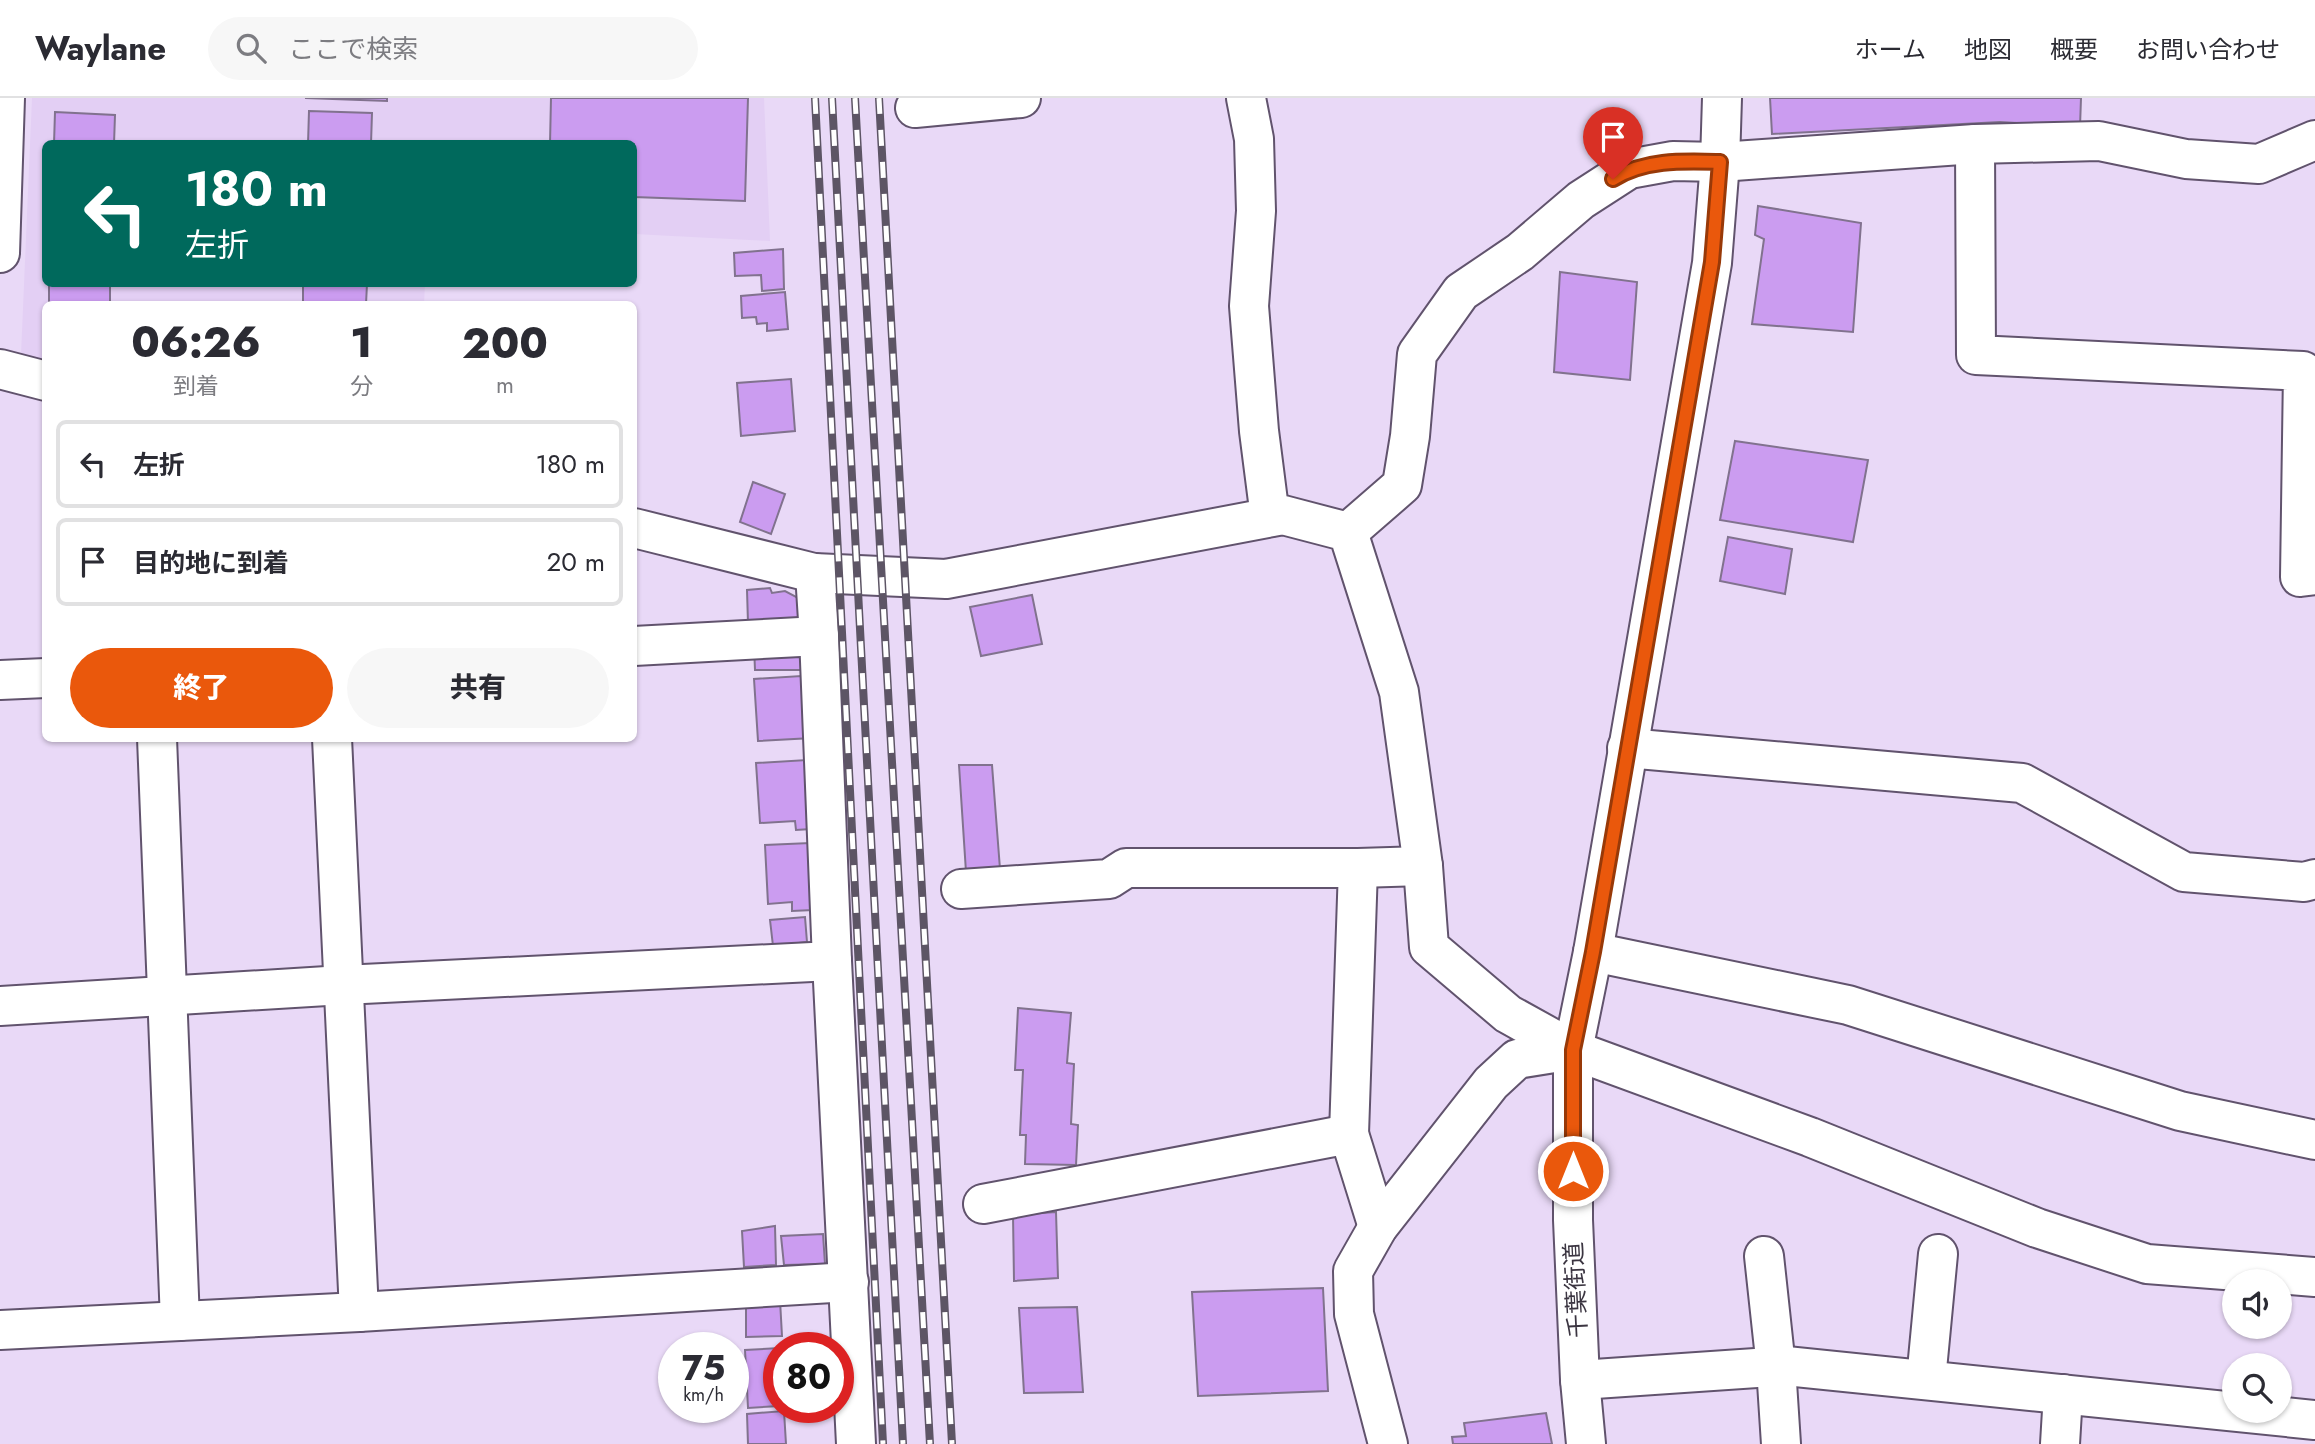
<!DOCTYPE html>
<html lang="ja">
<meta charset="utf-8">
<style>
:root{--surface:#fff;--page:#f7f7f7;--text:#2b2b33;--muted:#7c7c81;--line:#e1e1e2;--accent:#ea580c}
body{margin:0;font-family:Jost,"Noto Sans JP",sans-serif;background:var(--page);color:var(--text);height:100vh;display:flex;flex-direction:column;font-size:26px;white-space:nowrap}
*{box-sizing:border-box;margin:0}
p{font-size:23px;color:var(--muted)}
.icon{flex:none;width:38px;height:38px;fill:none;stroke:currentColor;stroke-width:2;stroke-linecap:round;stroke-linejoin:round}
.map{position:relative;flex:1;overflow:hidden}
.panel{position:absolute;left:42px;top:203px;width:595px;height:441px;display:flex;flex-direction:column;background:var(--surface);border-radius:10px;box-shadow:0 2px 5px #0004}
.panel>*{flex:none}
.top-card{position:absolute;left:42px;top:42px;width:595px;height:147px;border-radius:10px;box-shadow:0 2px 5px #0004;background:#00695c;color:#fff;overflow:hidden}
.buttons{position:absolute;left:2222px;top:1171px;display:grid;gap:14px}
.buttons a{display:grid;place-items:center;width:70px;height:70px;border-radius:50%;background:var(--surface);box-shadow:0 2px 5px #0004;font-size:35px}
.speed{position:absolute;left:658px;top:1234px;display:flex;gap:14px;font-size:35px;font-weight:700;text-align:center}
.speed>*{display:grid;place-content:center;width:91px;height:91px;border-radius:50%;background:var(--surface);box-shadow:0 2px 5px #0004;line-height:1}
.speed small{font-size:18px;font-weight:400}
.speed .limit{border:10px solid #d22;background:#fff;color:#111}
.pin{position:absolute;display:grid;place-items:center;width:60px;height:60px;color:#fff;margin:-72px -30px;border-radius:50% 50% 50% 0;rotate:-45deg;box-shadow:0 0 7px #0007}
.pin .icon{rotate:45deg}
.me{position:absolute;width:77px;margin:-38px;rotate:0deg;stroke-linejoin:round;filter:drop-shadow(0 0 5px #0008)}
.turn{display:flex;align-items:center;gap:24px;height:147px;padding:0 28px;font-size:32px}
.turn .icon{width:91px;height:91px;stroke-width:2.5}
.turn b{display:block;font-size:49px;line-height:60px}
.eta{display:flex;justify-content:space-evenly;align-items:center;height:119px;text-align:center}
.eta b{font-size:42px;font-weight:800;line-height:49px}
.action{display:flex;gap:14px;margin-top:auto;padding:14px 28px}
.action a{flex:1;height:80px;border-radius:42px;background:var(--accent);color:#fff;font-size:28px;font-weight:800;line-height:80px;text-align:center}
.action a+a{background:var(--page);color:var(--text)}
ul{padding:0;list-style:none}
li{display:flex;align-items:center;gap:21px;height:88px;margin:0 14px 10px;padding:0 14px;border:4px solid var(--line);border-radius:10px}
li div{flex:1}
li b{display:block;font-size:26px}
li em{font-style:normal}
header{display:flex;align-items:center;gap:42px;box-sizing:border-box;height:98px;padding:0 35px;background:var(--surface);border-bottom:2px solid var(--line)}
header strong{font-size:33px}
nav{display:flex;gap:38px;margin-inline-start:auto;font-size:24px}
.search{width:490px;height:63px;background:var(--page);display:flex;align-items:center;gap:18px;box-sizing:border-box;padding:0 24px;border-radius:38px;color:var(--muted);font-size:26px}
.map>svg:first-child{display:block}
.built{fill:#e3cff4}
.building{fill:#cb9cf0;stroke:#81728e;stroke-width:2}
.lines{fill:none;stroke-linecap:round;stroke-linejoin:round}
.minor-casing{stroke:#61536d;stroke-width:42}
.highway-casing{stroke:#61536d;stroke-width:42}
.minor{stroke:#fff;stroke-width:38}
.highway{stroke:#fff;stroke-width:38}
.rail-casing{stroke:#5d5565;stroke-width:8}
.rail{stroke:#fff;stroke-width:5;stroke-dasharray:16;stroke-linecap:butt}
.route-casing{stroke:#983908;stroke-width:18}
.route{stroke:#ea580c;stroke-width:12}
.labels{text-anchor:middle;stroke-width:5;stroke-linejoin:round;paint-order:stroke}
.street-label{font-size:24px;fill:#3b3541;stroke:#fff}
</style>
<header>
<strong>Waylane</strong>
<div class="search"><svg class="icon" aria-label="search" viewBox="0 0 24 24"><circle cx="10" cy="10" r="6"/><path d="M15 15l6 6"/></svg>ここで検索</div>
<nav><a>ホーム</a><a>地図</a><a>概要</a><a>お問い合わせ</a></nav>
</header>
<div class="map">
<svg width="2315" height="1346" viewBox="0 0 2315 1346">
<rect width="100%" height="100%" fill="#e9d9f7"/>
<!-- built -->
<polygon class="built" points="32,0 764,0 770,143 634,136 634,46 46,46 46,186 425,186 424,206 46,206 45,262 21,257"/>
<!-- building -->
<g class="building">
<polygon points="305,0 387,0 387,3"/>
<polygon points="551,0 748,0 745,103 634,99 634,46 550,46"/>
<polygon points="1770,0 2081,0 2080,29 2000,24 1772,36"/>
<polygon points="309,13 372,15 371,46 308,46"/>
<polygon points="55,14 115,17 114,46 54,46"/>
<polygon points="1758,108 1861,125 1853,234 1752,226 1764,141 1755,137"/>
<polygon points="783,151 784,191 762,193 761,177 735,178 734,155"/>
<polygon points="1560,174 1637,184 1630,282 1554,274"/>
<rect x="49" y="186" width="61" height="20"/>
<polygon points="303,186 367,186 366,206 303,206"/>
<polygon points="785,194 788,231 767,233 767,225 757,226 756,219 742,220 741,198"/>
<polygon points="791,281 795,333 741,338 737,285"/>
<polygon points="1735,343 1868,362 1853,444 1720,422"/>
<polygon points="753,384 785,396 771,436 740,424"/>
<polygon points="1728,439 1792,451 1785,496 1720,483"/>
<polygon points="770,490 772,495 785,493 804,503 803,524 748,525 747,492"/>
<polygon points="1032,497 1042,546 981,558 970,509"/>
<polygon points="805,547 806,572 755,572 754,548"/>
<polygon points="801,578 801,588 810,587 812,640 758,643 754,581"/>
<polygon points="807,662 811,731 796,732 795,723 760,725 756,665"/>
<polygon points="959,667 992,667 1000,771 966,774"/>
<polygon points="810,745 813,812 792,813 792,804 768,806 765,747"/>
<polygon points="805,819 807,844 773,848 770,822"/>
<polygon points="1018,910 1071,915 1067,965 1074,966 1071,1026 1078,1027 1076,1067 1025,1066 1026,1037 1020,1037 1023,972 1015,972"/>
<polygon points="1056,1114 1058,1180 1014,1183 1013,1117"/>
<polygon points="775,1128 776,1167 744,1169 742,1133"/>
<polygon points="823,1136 825,1166 784,1167 781,1138"/>
<polygon points="1323,1190 1328,1293 1198,1298 1192,1194"/>
<polygon points="780,1202 782,1238 746,1239 746,1203"/>
<polygon points="1077,1209 1083,1294 1024,1295 1019,1210"/>
<polygon points="779,1250 779,1308 748,1310 745,1252"/>
<polygon points="784,1313 786,1346 748,1346 747,1316"/>
<polygon points="1546,1315 1552,1346 1453,1346 1452,1339 1466,1338 1464,1325"/>
</g>
<g class="lines">
<!-- minor casing -->
<g class="minor-casing">
<g id="minor">
<polyline points="1246,0 1254,41 1256,113 1249,208 1259,333 1270,419"/>
<polyline points="915,10 1021,0"/>
<polyline points="1975,46 1976,257 2303,273 2300,479 2315,477"/>
<polyline points="0,155 5,0"/>
<polyline points="0,271 46,283"/>
<polyline points="634,430 814,475 946,481 1283,417 1348,434 1399,594 1423,768 1429,849 1508,916 1573,952 1810,1039 2037,1130 2147,1166 2315,1179"/>
<polyline points="1348,434 1402,387 1410,338 1417,256 1461,194 1520,154 1581,102 1629,71 1673,63 1720,64 1975,46 2099,43 2186,61 2259,66 2315,42"/>
<polyline points="815,475 819,538"/>
<polyline points="634,548 819,538 832,863 856,1346"/>
<polyline points="0,582 46,580"/>
<polyline points="157,640 180,1223"/>
<polyline points="332,640 359,1214"/>
<polyline points="1627,650 2022,685 2184,774 2304,784 2315,781"/>
<polyline points="961,791 1109,781 1126,770 1358,770 1423,768"/>
<polyline points="1593,854 1848,907 2180,1013 2315,1042"/>
<polyline points="0,908 343,887 832,863"/>
<polyline points="1349,1036 1358,770"/>
<polyline points="983,1106 1349,1036 1378,1129"/>
<polyline points="1764,1158 1776,1269 1781,1346"/>
<polyline points="0,1232 359,1214 849,1184"/>
<polyline points="1580,1282 1786,1268 2315,1322"/>
<polyline points="1926,1282 1938,1156"/>
<polyline points="1388,1346 1354,1216 1353,1173 1378,1129 1491,985 1517,961 1573,952"/>
<polyline points="2060,1346 2063,1296"/>
</g>
</g>
<!-- highway casing -->
<g class="highway-casing">
<polyline id="highway" points="1586,1346 1580,1282 1573,1122 1573,952 1593,854 1712,165 1720,64 1722,0"/>
</g>
<!-- minor -->
<use href="#minor" class="minor"/>
<!-- highway -->
<use href="#highway" class="highway"/>
<!-- rail casing -->
<g class="rail-casing">
<g id="rail">
<polyline points="815,0 883,1346"/>
<polyline points="832,0 903,1346"/>
<polyline points="855,0 930,1346"/>
<polyline points="879,0 952,1346"/>
</g>
</g>
<!-- rail -->
<use href="#rail" class="rail"/>
</g>
<g class="lines">
<!-- route casing -->
<g class="route-casing">
<path id="route" d="M1573,1073V952L1593,854L1712,164L1720,64C1684,63 1645,61 1613,81"/>
</g>
<!-- route -->
<use href="#route" class="route"/>
</g>
<g class="labels">
<!-- street labels -->
<g class="street-label">
<text transform="translate(1576 1192) rotate(-93)" y="8">千葉街道</text>
</g>
</g>
</svg>
<div class="buttons">
<a><svg class="icon" aria-label="sound" viewBox="0 0 24 24"><path d="M4 9h4l5-4v14l-5-4H4zM17 9q2 3 0 6"/></svg></a>
<a><svg class="icon" aria-label="search" viewBox="0 0 24 24"><circle cx="10" cy="10" r="6"/><path d="M15 15l6 6"/></svg></a>
</div>
<div class="speed"><div>75<small>km/h</small></div><div class="limit">80</div></div>
<div class="pin" style="left:1613px;top:81px;background:#d93025"><svg class="icon" aria-label="arrive" viewBox="0 0 24 24"><path d="M6 21V4h12l-3 4 3 4H6"/></svg></div>
<svg class="me" style="left:1573px;top:1073px" viewBox="-20 -20 40 40"><circle r="17" fill="#ea580c" stroke="#fff" stroke-width="3"/><path d="M0-11L8 9 0 5-8 9z" fill="#fff"/></svg>
<div class="top-card">
<div class="turn"><svg class="icon" aria-label="left" viewBox="0 0 24 24"><path d="M17 20v-9H6M10 6l-5 5 5 5"/></svg><div><b>180 m</b>左折</div></div>
</div>
<section class="panel">
<div class="eta">
<div><b>06:26</b><p>到着</p></div>
<div><b>1</b><p>分</p></div>
<div><b>200</b><p>m</p></div>
</div>
<ul>
<li><svg class="icon" aria-label="left" viewBox="0 0 24 24"><path d="M17 20v-9H6M10 6l-5 5 5 5"/></svg><div><b>左折</b></div><em>180 m</em></li>
<li><svg class="icon" aria-label="arrive" viewBox="0 0 24 24"><path d="M6 21V4h12l-3 4 3 4H6"/></svg><div><b>目的地に到着</b></div><em>20 m</em></li>
</ul>
<div class="action"><a>終了</a><a>共有</a></div>
</section>
</div>
